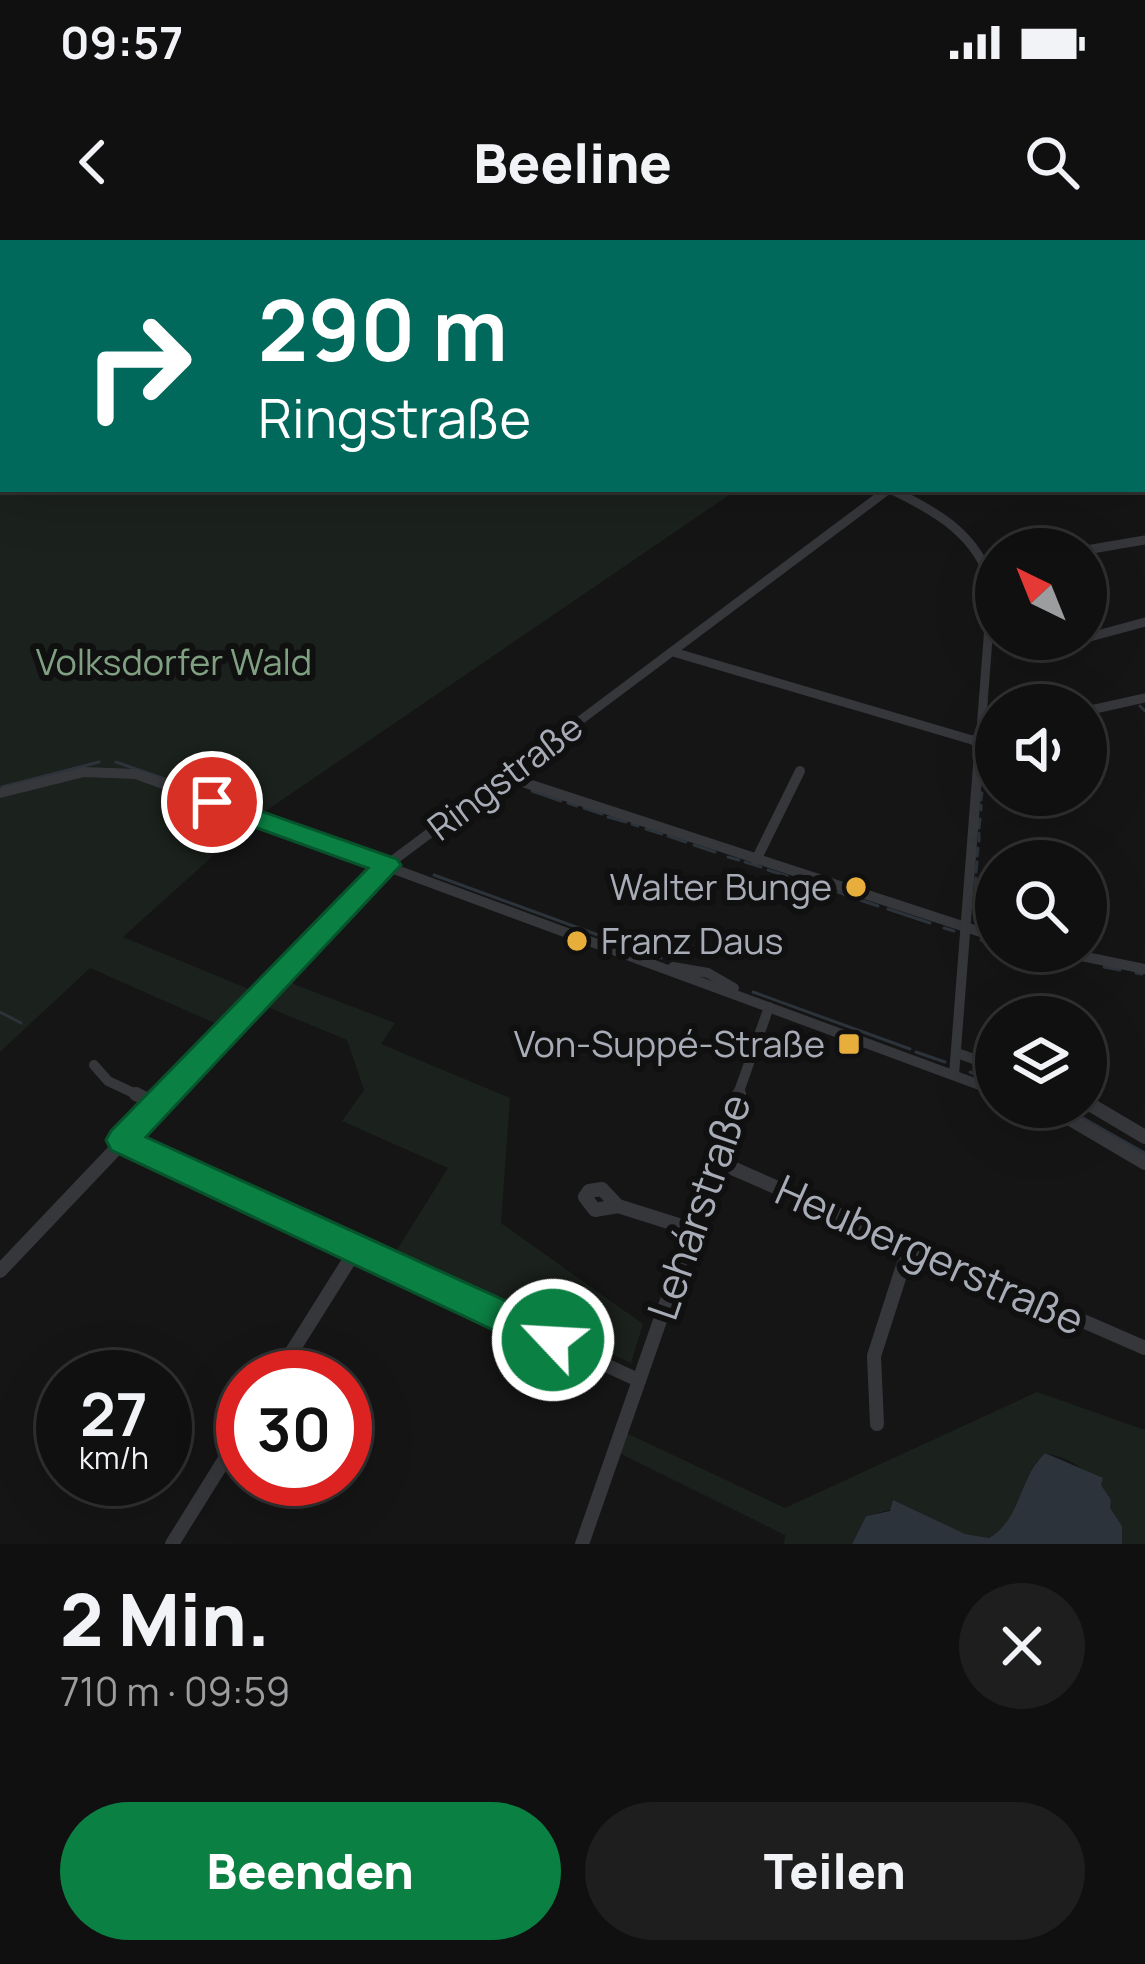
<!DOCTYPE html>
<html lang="de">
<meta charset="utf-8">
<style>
:root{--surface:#101010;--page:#1e1e1e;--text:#f1f3f6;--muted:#9c9d9f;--line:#303030;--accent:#0b8043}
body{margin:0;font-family:Manrope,sans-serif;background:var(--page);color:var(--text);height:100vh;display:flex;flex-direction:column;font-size:45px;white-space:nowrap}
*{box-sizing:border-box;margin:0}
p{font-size:39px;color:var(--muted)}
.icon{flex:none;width:66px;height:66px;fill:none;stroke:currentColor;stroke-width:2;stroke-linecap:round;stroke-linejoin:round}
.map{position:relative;height:1304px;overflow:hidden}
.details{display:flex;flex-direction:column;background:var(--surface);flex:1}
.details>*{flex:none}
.banner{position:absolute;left:0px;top:0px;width:1146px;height:252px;box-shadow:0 12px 48px #0002,0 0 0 3px var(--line);background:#00695c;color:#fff;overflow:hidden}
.needle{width:78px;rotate:317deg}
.buttons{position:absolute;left:975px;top:288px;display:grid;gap:24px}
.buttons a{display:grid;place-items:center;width:132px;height:132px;border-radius:50%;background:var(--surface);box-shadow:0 12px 48px #0002,0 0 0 3px var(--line);font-size:60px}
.speed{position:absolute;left:36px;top:1110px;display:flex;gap:24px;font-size:60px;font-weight:700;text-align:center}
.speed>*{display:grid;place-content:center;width:156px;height:156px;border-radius:50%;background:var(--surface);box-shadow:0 12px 48px #0002,0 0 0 3px var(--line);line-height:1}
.speed small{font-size:30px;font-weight:400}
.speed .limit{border:18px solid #d22;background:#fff;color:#111}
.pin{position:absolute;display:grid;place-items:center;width:102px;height:102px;color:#fff;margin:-51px;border:6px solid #fff;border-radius:50%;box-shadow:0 3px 12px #0007}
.me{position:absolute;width:132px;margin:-66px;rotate:295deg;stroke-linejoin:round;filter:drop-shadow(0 0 9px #0008)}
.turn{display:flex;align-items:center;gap:42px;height:252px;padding:0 60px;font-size:54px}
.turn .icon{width:156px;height:156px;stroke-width:2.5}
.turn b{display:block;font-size:84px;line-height:102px}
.round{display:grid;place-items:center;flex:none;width:126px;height:126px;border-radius:63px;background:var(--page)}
.headline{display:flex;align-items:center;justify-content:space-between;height:204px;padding:0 60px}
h1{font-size:72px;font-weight:800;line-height:90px}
.button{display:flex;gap:24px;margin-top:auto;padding:24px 60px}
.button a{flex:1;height:138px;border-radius:72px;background:var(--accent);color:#fff;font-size:48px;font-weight:800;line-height:138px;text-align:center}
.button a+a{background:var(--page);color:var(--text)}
.status{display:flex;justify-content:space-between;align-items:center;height:84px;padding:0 60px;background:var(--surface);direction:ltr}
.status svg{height:33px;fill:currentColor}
header{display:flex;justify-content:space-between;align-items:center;height:156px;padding:0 60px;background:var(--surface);font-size:54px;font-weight:800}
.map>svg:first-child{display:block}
.green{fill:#1b211c}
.water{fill:#2c333a}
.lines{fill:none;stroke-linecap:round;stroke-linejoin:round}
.stream-far1{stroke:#2c333a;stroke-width:3}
.stream{stroke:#2c333a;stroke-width:4.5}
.minor-far3{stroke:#36373b;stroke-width:6}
.minor-far2{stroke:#36373b;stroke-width:9}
.minor-far1{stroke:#36373b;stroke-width:10}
.minor{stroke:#36373b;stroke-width:14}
.route{fill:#0b8043;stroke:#07532c;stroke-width:3}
.poi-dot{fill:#e8ae3b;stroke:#101011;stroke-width:4.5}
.labels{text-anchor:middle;stroke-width:12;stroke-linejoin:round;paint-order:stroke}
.park-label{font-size:36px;fill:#7fa081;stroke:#101011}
.street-label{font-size:36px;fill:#a7acb6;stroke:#101011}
.poi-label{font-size:36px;fill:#a7acb6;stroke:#101011;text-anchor:end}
.near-street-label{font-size:42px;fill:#a7acb6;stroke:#101011}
</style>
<div class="status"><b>09:57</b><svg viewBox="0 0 49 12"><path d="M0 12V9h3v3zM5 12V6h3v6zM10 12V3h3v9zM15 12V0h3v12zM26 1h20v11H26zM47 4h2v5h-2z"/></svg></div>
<header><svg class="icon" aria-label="back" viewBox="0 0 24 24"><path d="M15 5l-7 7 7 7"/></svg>Beeline<svg class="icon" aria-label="search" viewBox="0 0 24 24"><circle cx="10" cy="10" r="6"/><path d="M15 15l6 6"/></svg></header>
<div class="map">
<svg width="1145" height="1304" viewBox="0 0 1145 1304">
<rect width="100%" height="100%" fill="#151516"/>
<!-- green -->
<g class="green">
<polygon points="0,134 3,249 738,249 254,579 123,697 261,754 228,789 90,728 0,812"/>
<polygon points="278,738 395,783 381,804 510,858 501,983 643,1084 631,1123 395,1013 448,928 342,881 364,850 347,800 265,766"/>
<path d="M1037,1152L1145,1190V1304H1122C1122,1287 1117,1282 1110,1268C1094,1238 1081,1220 1045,1213C1017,1237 1026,1276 988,1298L965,1294L901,1267L866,1276L852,1304H784L785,1295L613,1210L620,1190L785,1268Z"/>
</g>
<!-- water -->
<path class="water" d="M1045,1213L1103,1238L1101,1245L1111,1260L1110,1268L1122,1286V1304H852L866,1276L890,1271L893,1260L965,1294L989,1298C1023,1277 1018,1238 1045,1213Z"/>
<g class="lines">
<!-- stream-far1 -->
<g class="stream-far1">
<polyline points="1140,466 1145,471"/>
<polyline points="116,522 252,569"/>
<polyline points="983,524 983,531"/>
<polyline points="982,543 983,537"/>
<polyline points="2,547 99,522"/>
<polyline points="532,551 561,561"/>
<polyline points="981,560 982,553"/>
<polyline points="568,563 577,566"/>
<polyline points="981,565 981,570"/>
<polyline points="584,568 602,574"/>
<polyline points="259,572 386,618"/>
<polyline points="608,577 626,582"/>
<polyline points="632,584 638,586"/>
<polyline points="979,588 980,579"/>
<polyline points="646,589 662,594"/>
<polyline points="979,593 979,601"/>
<polyline points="668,596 686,602"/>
<polyline points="694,605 715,612"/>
<polyline points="977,616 978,608"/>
<polyline points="728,617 739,620"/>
<polyline points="745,622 761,627"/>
<polyline points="768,630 787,636"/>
<polyline points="976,632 977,622"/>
<polyline points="434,635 661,718"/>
<polyline points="801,640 831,650"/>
<polyline points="838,652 849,656"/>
<polyline points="975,652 976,638"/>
<polyline points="860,660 878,666"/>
<polyline points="888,669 930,683"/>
<polyline points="944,688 954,691"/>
<polyline points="981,700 996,703"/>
<polyline points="1040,713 1079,721"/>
<polyline points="1104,727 1120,730"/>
<polyline points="1136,733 1142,734"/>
<polyline points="753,752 910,809"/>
<polyline points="0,772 21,783"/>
<polyline points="916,812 945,822"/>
<polyline points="970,832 996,841"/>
</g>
<!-- stream -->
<polyline class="stream" points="1062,867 1145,914"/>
<!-- minor-far3 -->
<g class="minor-far3">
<polyline points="712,0 717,3"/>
<polyline points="841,0 846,3"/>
<polyline points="213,3 226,0"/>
<polyline points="368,3 380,0"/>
<polyline points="576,3 588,0"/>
<polyline points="779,3 790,0"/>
<polyline points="928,3 938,0"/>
<polyline points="0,82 3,86"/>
</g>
<!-- minor-far2 -->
<g class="minor-far2">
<path d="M890,249C936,271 979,295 992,347L980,503"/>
<polyline points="1086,310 1145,300"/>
<polyline points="1086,398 1145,382"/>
<polyline points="1035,399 1066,403 1081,399"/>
<polyline points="673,412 979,502"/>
<polyline points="1086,471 1145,458"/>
<polyline points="550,503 889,249"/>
</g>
<!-- minor-far1 -->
<g class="minor-far1">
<polyline points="973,500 979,502"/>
<polyline points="507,537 996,697"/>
<polyline points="0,553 84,532 136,534 996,851"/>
<polyline points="756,620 800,531"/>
<polyline points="1057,711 1145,729"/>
<polyline points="673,727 708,733 734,748"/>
<polyline points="957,813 996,827"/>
<polyline points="94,825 108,841 142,857"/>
<polyline points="954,835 980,500"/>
<polyline points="165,857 387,625 554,500"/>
<polyline points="737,857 769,767"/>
</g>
<!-- minor -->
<g class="minor">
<polyline points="136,854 156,864"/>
<polyline points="1086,862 1145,897"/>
<polyline points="1037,867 1072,880 1145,923"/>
<polyline points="122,900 638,1140"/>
<polyline points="716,921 1145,1108"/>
<polygon points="602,949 618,966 595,970 585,957 589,951"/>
<polyline points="618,966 691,989"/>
<polyline points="0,1031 168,854"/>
<polyline points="276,1137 357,1008"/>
<polyline points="877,1184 874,1116 909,1007"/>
<polyline points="172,1304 243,1190"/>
<polyline points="582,1304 739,854"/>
</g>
</g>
<!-- route -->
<polygon class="route" points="212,554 397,619 401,625 146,897 565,1088 571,1100 565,1112 553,1116 540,1112 111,910 106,900 111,891 368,628 202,568 199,562 202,556"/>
<!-- markers -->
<g class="poi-dot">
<circle cx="856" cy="647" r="12"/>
<circle cx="577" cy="701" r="12"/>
<rect x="837" y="792" width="24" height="24" rx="6"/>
</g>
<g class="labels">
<!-- park labels -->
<g class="park-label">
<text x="174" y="435">Volksdorfer Wald</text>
</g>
<!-- street labels -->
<g class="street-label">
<text transform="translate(505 537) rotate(-37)" y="13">Ringstraße</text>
</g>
<!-- poi labels -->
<g class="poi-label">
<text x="832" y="660">Walter Bunge</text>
<text x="601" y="714" text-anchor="start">Franz Daus</text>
<text x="825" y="817">Von-Suppé-Straße</text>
</g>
<!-- near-street labels -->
<g class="near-street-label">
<text transform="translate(699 967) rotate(-71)" y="15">Lehárstraße</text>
<text transform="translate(930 1015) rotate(24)" y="15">Heubergerstraße</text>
</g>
</g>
</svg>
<div class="buttons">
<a><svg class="needle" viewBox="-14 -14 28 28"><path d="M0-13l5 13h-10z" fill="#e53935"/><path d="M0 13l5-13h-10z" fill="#9c9d9f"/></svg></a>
<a><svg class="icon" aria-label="sound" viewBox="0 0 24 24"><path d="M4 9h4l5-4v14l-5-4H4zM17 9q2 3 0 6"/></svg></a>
<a><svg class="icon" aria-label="search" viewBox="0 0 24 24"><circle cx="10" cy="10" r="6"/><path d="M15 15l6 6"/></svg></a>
<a><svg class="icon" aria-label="layers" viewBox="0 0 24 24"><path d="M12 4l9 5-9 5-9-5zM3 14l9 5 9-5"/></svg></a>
</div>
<div class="speed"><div>27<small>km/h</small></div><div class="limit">30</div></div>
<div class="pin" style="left:212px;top:562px;background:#d93025"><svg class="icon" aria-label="arrive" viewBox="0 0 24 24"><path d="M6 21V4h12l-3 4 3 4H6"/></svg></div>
<svg class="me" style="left:553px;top:1100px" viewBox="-20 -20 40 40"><circle r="17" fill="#0b8043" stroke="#fff" stroke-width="3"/><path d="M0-11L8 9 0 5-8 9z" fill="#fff"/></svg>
<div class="banner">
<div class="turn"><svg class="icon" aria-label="right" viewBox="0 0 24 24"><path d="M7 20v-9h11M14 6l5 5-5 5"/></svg><div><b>290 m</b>Ringstraße</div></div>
</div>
</div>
<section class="details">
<div class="headline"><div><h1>2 Min.</h1><p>710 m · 09:59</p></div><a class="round"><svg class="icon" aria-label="close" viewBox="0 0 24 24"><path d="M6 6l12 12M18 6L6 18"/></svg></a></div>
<div class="button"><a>Beenden</a><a>Teilen</a></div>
</section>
